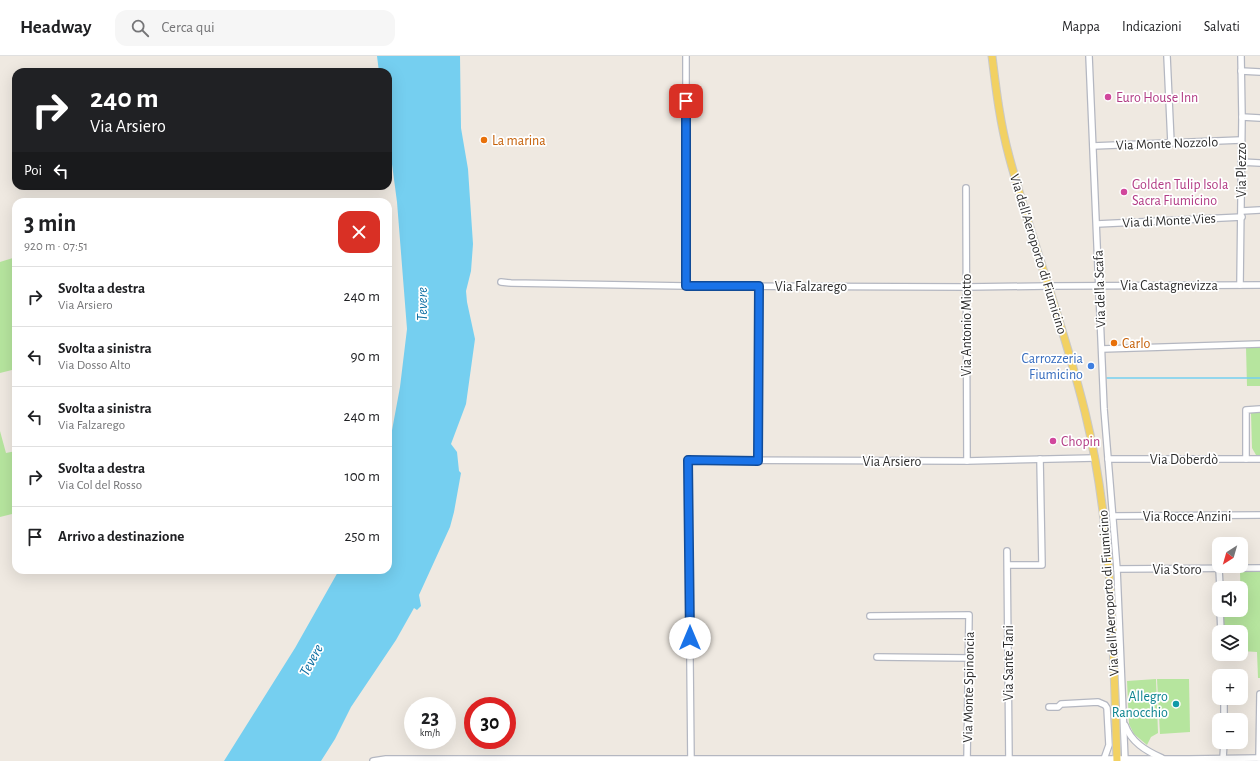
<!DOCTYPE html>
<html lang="it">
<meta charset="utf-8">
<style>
:root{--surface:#fff;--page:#f6f6f6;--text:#202124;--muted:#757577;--line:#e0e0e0}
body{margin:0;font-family:"Alegreya Sans",sans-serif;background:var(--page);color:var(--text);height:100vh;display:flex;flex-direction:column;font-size:15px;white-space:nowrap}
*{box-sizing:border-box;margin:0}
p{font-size:13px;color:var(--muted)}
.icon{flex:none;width:22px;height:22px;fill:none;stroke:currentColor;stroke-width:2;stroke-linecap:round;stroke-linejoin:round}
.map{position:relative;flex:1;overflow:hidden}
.side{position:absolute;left:12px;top:142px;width:380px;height:376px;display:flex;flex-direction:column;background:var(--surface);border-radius:12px;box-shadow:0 4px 16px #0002}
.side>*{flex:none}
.top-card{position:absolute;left:12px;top:12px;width:380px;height:122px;border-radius:12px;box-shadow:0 4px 16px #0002;background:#202124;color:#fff;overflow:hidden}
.needle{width:26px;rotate:217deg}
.controls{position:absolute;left:1212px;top:481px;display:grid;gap:8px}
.controls a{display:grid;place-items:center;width:36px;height:36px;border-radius:8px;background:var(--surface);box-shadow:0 4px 16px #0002;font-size:20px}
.speed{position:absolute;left:404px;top:641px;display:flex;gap:8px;font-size:20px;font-weight:700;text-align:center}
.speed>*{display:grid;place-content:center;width:52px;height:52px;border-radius:50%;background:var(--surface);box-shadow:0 4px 16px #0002;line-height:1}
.speed small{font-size:10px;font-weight:400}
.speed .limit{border:6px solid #d22;background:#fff;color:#111}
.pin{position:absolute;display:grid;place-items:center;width:34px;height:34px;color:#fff;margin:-17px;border-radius:8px;box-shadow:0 2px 6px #0006}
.me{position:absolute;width:44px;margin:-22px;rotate:0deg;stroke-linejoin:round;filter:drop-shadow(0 0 3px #0008)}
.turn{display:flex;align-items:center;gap:14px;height:84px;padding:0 12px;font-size:18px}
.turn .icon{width:52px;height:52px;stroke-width:2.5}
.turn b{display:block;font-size:28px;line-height:34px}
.then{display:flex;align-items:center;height:38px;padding:0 12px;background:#0003;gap:8px;font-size:15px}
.round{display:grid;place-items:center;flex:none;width:42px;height:42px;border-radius:12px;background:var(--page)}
.overview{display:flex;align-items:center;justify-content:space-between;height:68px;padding:0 12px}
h1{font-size:24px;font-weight:600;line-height:30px}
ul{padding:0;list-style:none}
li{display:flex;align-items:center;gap:12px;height:60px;padding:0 12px;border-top:1px solid var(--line)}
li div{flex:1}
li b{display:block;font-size:15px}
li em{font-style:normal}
header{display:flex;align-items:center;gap:24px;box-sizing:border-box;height:56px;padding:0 20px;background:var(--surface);border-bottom:1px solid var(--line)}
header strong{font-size:19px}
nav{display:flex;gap:22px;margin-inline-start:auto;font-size:14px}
.search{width:280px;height:36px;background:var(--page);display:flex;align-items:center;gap:10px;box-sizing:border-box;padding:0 14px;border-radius:12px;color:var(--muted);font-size:15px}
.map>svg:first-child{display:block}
.green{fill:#b6e59e}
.water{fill:#75cff0}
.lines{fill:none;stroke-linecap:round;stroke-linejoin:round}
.stream{stroke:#75cff0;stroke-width:1.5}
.minor-casing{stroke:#b4b7c1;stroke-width:8}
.major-casing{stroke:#c9c9c9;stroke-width:9}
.minor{stroke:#fff;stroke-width:5.5}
.major{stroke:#f2d163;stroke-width:7}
.route-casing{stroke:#114b97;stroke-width:10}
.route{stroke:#1a73e8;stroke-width:7}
.hotel-dot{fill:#d1479c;stroke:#fff;stroke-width:1.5}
.food-dot{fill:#e8710a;stroke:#fff;stroke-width:1.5}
.shop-dot{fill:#3f7fe0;stroke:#fff;stroke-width:1.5}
.culture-dot{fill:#0f9aa8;stroke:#fff;stroke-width:1.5}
.labels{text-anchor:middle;stroke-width:3.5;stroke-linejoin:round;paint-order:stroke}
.hotel-label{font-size:14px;fill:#b23c85;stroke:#fff;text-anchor:start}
.food-label{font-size:14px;fill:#c56008;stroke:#fff;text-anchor:start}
.street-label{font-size:14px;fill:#2e2e2e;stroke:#fff}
.shop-label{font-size:14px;fill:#366cbe;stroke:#fff;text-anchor:end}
.culture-label{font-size:14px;fill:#0d838f;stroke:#fff;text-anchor:end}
.water-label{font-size:15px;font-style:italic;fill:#0d6fa3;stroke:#fff}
</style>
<header>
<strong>Headway</strong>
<div class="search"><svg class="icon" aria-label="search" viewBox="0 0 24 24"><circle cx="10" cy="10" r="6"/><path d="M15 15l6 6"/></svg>Cerca qui</div>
<nav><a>Mappa</a><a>Indicazioni</a><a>Salvati</a></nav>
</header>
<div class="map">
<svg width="1260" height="705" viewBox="0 0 1260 705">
<rect width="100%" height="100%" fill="#efe9e1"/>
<!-- green -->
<g class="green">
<polygon points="16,201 16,313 0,317 0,206"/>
<polygon points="1246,291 1260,291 1260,330 1247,330"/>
<polygon points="1260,356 1260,399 1256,399 1252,392 1251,357"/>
<polygon points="0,375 6,397 16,395 16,457 0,461"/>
<polygon points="1260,515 1260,622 1258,622 1257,596 1241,595 1241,576 1223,576 1223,554 1241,554 1240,516"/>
<polygon points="1156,623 1158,677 1151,681 1147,689 1134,678 1129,668 1127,625"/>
<polygon points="1157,623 1189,623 1190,676 1160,678"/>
</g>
<!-- water -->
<polygon class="water" points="377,0 460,0 461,72 468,113 473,188 471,215 466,235 467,246 475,283 466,348 451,388 457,396 459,415 461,417 454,456 450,471 419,539 421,550 417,554 414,552 396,584 351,651 335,683 321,705 224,705 295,592 339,514 388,514 388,396 400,331 407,273 397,146 388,78 388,16 379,16"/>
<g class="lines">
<!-- stream -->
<polyline class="stream" points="1107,322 1260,322"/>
<!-- minor casing -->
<g class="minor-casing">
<g id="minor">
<polyline points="686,0 686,230"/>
<polyline points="1089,0 1104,353 1117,513 1125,705"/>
<polyline points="1167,0 1171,87"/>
<polyline points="1241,15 1260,16"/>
<polyline points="1242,61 1260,62"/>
<polyline points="1093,90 1241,84"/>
<polyline points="1241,106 1260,107"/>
<polyline points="966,132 967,405"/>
<polyline points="1242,155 1260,154"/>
<polyline points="1097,168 1242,161"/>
<polyline points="501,226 511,227 686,230 966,231 1049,230"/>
<polyline points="1240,229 1242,61 1241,0"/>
<polyline points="1053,230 1260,229"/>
<polyline points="1102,293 1260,288"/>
<polyline points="1108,403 1260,403"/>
<polyline points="1246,403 1246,354 1260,353"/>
<polyline points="758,405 759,230"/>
<polyline points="1114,460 1260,459"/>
<polyline points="1007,495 1009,705"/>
<polyline points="1008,509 1042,509 1040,403"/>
<polyline points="1117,513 1260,512"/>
<polyline points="1219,513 1220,532"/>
<polyline points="1220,554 1221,576"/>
<polyline points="870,560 969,559 967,705"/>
<polyline points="877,601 969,602"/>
<polyline points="1049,651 1058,651 1061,648 1098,646 1105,649 1107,652 1109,689 1104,703"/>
<polyline points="1224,664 1224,642"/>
<path d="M1125,669C1131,686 1146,695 1162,702"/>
<polyline points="1223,702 1224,686"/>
<polyline points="1259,702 1260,638"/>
<polyline points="373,705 386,703 1189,703 1260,702"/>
<polyline points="691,705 688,404 967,405 1095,402"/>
</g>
</g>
<!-- major casing -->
<g class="major-casing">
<path id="major" d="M992,0C996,33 1000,67 1009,100C1032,186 1064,270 1085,356C1113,470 1113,588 1117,705"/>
</g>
<!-- minor -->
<use href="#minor" class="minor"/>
<!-- major -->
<use href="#major" class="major"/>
</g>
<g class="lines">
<!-- route casing -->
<g class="route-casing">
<polyline id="route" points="686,45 686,230 759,230 758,405 688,404 690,582"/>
</g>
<!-- route -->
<use href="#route" class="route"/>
</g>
<!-- markers -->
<g class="hotel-dot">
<circle cx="1108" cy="41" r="4"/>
<circle cx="1124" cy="136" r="4"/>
<circle cx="1053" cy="385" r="4"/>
</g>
<g class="food-dot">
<circle cx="484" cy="84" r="4"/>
<circle cx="1114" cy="287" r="4"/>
</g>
<circle class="shop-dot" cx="1091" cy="310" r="4"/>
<circle class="culture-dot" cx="1176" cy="648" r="4"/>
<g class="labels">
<!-- hotel labels -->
<g class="hotel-label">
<text x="1116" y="46">Euro House Inn</text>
<text x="1132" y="133">Golden Tulip Isola<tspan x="1132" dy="16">Sacra Fiumicino</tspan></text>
<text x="1061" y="390">Chopin</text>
</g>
<!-- food labels -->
<g class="food-label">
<text x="492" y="89">La marina</text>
<text x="1122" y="292">Carlo</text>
</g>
<!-- street labels -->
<g class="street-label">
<text transform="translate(1167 87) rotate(-2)" y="5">Via Monte Nozzolo</text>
<text transform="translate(1241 114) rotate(-90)" y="5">Via Plezzo</text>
<text transform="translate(1169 164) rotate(-3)" y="5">Via di Monte Vies</text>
<text transform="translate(1039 198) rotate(73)" y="5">Via dell'Aeroporto di Fiumicino</text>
<text x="1169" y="234">Via Castagnevizza</text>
<text x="811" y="235">Via Falzarego</text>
<text transform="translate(1099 233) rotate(-92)" y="5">Via della Scafa</text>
<text transform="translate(966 269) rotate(-90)" y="5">Via Antonio Miotto</text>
<text x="1184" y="408">Via Doberdò</text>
<text x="892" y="410">Via Arsiero</text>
<text x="1187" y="465">Via Rocce Anzini</text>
<text x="1177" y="518">Via Storo</text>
<text transform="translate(1108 537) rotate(-94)" y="5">Via dell'Aeroporto di Fiumicino</text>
<text transform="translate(1008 607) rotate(-90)" y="5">Via Sante Tani</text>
<text transform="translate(968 631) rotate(-89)" y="5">Via Monte Spinoncia</text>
</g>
<!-- shop labels -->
<g class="shop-label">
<text x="1083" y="307">Carrozzeria<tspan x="1083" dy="16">Fiumicino</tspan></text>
</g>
<!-- culture labels -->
<g class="culture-label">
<text x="1168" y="645">Allegro<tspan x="1168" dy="16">Ranocchio</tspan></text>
</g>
<!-- water labels -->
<g class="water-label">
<text transform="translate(422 248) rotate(-90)" y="5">Tevere</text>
<text transform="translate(311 604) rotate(-62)" y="5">Tevere</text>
</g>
</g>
</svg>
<div class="controls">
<a><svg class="needle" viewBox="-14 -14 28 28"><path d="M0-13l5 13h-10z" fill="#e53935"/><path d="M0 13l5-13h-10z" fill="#757577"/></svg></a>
<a><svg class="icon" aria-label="sound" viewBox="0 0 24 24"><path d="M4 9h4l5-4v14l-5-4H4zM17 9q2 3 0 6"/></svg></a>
<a><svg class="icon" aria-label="layers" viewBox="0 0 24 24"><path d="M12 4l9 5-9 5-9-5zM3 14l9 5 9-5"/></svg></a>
<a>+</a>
<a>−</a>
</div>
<div class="speed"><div>23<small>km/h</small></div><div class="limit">30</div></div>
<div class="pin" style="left:686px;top:45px;background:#d93025"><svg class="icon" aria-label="arrive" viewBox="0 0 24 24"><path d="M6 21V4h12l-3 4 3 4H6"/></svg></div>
<svg class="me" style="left:690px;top:582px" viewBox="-20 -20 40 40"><circle r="19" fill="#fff"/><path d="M0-13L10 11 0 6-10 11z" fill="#1a73e8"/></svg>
<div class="top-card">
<div class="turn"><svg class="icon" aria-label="right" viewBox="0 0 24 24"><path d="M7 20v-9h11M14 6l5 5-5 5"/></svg><div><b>240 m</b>Via Arsiero</div></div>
<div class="then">Poi<svg class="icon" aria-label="left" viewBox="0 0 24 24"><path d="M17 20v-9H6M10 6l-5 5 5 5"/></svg></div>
</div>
<section class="side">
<div class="overview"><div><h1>3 min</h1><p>920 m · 07:51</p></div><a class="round" style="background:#d93025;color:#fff"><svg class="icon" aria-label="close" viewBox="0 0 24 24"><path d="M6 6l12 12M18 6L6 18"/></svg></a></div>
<ul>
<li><svg class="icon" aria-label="right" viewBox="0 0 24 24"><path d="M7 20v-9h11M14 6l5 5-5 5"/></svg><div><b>Svolta a destra</b><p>Via Arsiero</p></div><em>240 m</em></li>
<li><svg class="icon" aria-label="left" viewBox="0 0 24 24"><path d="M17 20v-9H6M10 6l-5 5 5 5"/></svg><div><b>Svolta a sinistra</b><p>Via Dosso Alto</p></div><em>90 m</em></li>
<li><svg class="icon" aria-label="left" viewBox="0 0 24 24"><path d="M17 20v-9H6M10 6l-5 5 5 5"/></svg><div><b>Svolta a sinistra</b><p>Via Falzarego</p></div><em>240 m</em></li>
<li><svg class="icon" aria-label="right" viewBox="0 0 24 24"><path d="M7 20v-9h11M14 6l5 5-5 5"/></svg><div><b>Svolta a destra</b><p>Via Col del Rosso</p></div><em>100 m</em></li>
<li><svg class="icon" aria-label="arrive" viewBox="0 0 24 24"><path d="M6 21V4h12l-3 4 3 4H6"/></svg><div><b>Arrivo a destinazione</b></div><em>250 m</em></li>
</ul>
</section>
</div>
